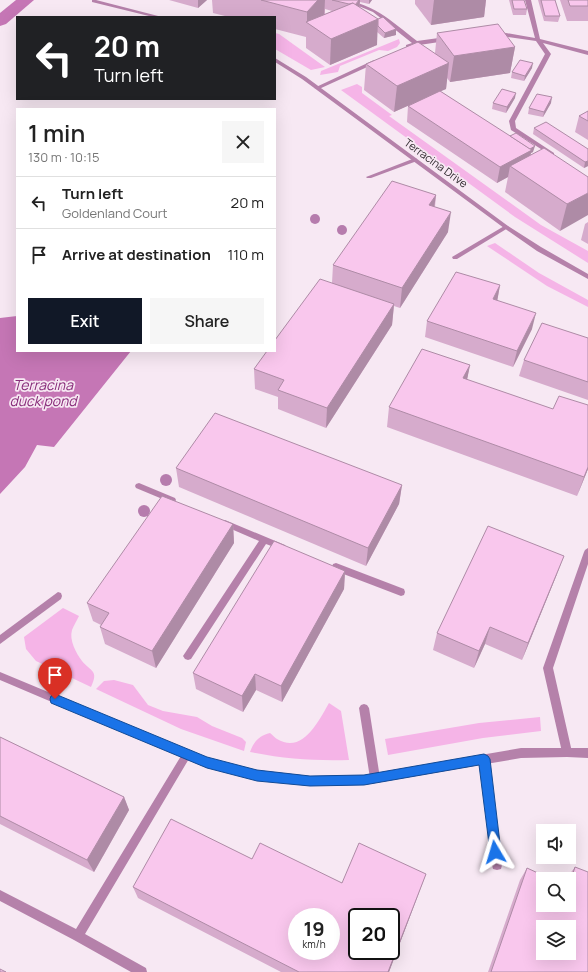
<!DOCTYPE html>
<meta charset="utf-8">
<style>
:root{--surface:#fff;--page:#f6f6f6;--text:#222;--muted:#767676;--line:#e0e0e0;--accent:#111827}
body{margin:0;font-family:Manrope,sans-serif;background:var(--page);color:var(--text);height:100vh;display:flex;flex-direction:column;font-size:15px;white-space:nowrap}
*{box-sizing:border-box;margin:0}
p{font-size:13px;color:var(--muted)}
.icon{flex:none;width:22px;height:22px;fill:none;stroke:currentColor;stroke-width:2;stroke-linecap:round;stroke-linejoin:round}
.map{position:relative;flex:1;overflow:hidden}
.drawer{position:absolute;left:16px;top:108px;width:260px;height:244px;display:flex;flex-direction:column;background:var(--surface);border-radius:0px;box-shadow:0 4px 16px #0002}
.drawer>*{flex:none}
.top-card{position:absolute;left:16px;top:16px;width:260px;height:84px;border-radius:0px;box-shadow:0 4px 16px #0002;background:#202124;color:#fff;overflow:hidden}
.tools{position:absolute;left:536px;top:824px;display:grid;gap:8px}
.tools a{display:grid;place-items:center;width:40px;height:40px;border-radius:0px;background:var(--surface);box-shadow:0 4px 16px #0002;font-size:20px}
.speed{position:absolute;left:288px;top:908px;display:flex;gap:8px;font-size:20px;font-weight:700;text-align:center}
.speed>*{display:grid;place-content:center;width:52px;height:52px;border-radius:50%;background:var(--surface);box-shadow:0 4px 16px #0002;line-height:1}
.speed small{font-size:10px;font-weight:400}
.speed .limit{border:2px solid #111;border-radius:6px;background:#fff;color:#111}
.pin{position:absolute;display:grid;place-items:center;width:34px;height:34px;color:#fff;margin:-41px -17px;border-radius:50% 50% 50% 0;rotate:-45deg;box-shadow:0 0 4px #0007}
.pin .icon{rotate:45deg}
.me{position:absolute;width:44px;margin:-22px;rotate:353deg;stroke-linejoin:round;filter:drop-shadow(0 0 3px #0008)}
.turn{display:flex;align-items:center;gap:14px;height:84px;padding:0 12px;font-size:18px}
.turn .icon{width:52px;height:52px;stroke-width:2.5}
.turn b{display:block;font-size:28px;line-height:34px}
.round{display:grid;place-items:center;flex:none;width:42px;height:42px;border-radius:0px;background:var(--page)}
.head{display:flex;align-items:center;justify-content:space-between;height:68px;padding:0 12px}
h1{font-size:24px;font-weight:600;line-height:30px}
.action{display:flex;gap:8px;margin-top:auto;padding:8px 12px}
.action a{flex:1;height:46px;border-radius:0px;background:var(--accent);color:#fff;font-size:16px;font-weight:600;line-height:46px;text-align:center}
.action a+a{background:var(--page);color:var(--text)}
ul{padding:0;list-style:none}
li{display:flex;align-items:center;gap:12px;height:52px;padding:0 12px;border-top:1px solid var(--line)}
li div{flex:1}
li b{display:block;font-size:15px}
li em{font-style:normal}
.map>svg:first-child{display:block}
.green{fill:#f5b4e7}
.water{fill:#c576b5}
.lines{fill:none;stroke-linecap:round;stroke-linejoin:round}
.canal{fill:#c576b5;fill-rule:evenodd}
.service{fill:#b581aa;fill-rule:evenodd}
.minor{fill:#b581aa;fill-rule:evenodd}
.tree{fill:#b67cad}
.wall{fill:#d6abcc;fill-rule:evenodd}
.shaded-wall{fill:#ae8ba6}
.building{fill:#f9c7ed;stroke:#ae8ba6;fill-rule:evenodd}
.route{fill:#1a73e8;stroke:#114b97}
.labels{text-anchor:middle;stroke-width:3.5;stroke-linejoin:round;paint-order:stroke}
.far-street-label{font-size:11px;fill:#2e292d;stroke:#f7e8f3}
.water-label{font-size:14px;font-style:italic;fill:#872b79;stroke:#f7e8f3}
</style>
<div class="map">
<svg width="588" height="972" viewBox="0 0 588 972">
<rect width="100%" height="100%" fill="#f7e8f3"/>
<!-- green -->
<g class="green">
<polygon points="275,33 279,34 325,67 311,70 275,49"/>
<polygon points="399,39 400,43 397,47 388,51 379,50 340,66 338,72 320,75 321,71"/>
<polygon points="357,84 362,87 362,93 392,115 389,116 541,225 588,251 588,263 515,217 341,90"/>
<polygon points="495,243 539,273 588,300 588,307 547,286 487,246"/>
<path d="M63,608L79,616C77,620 74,625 72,630C69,640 76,653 82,661C91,672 99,670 91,687L36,661L26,649L24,637Z"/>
<polygon points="114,680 133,685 148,705 163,711 197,717 212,726 242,738 246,742 244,751 181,729 96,689 104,681"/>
<path d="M329,703L341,711L349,760C315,761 284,759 250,752C254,741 259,736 270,733C273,735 275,738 277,739C303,755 319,720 329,703Z"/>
<polygon points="540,717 541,731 483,738 388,755 385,739 479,723"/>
</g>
<!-- water -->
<polygon class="water" points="17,316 17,351 131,351 54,447 37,445 25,467 0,494 0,318"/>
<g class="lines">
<!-- canal -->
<polygon class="canal" points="16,0 34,0 6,24 0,26 0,13"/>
<!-- service -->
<g class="service">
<path d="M335,0C371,0 391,21 417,41L446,37L449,39L446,41L406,47V45L412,43L373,12L361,7Z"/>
<polygon points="525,0 531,0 540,39 588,51 588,55 543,43 551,54 515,121 516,128 554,153 554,155 552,156 511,130 509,121 545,54 536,41 495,35 492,33 495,31 535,38"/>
<polygon points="374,60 377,62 376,63 319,89 314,88"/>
<polygon points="415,158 417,159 417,161 371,178 367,178 366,177"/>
<polygon points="506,225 509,227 508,228 457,259 453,259 452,257"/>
<polygon points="139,483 175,498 176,500 175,502 172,503 136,488 135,486 136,484"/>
<polygon points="225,520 285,545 286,547 285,549 282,550 266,544 191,659 188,660 185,659 183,656 185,653 259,541 222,525 221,523 222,521"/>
<polygon points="588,548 588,564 553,668 572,752 570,755 567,757 564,755 562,752 543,668 584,552 585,550"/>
<polygon points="336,563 404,589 405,592 404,595 401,596 333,570 332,567 333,564"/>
<polygon points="58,592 61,593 62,596 61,599 0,644 0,635"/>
<polygon points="364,704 367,705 369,708 380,778 378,781 375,783 372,781 370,778 359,708 361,705"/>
<polygon points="187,749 190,751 192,754 190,757 85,934 146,968 147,972 131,972 74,940 0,901 0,890 76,929 184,751"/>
<polygon points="484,754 487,756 489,759 502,865 501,869 497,870 493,869 492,865 479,759 481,756"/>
</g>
<!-- minor -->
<g class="minor">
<polygon points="92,0 96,0 162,17 153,17 92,2"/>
<polygon points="275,58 306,77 508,226 541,247 588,274 588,279 537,251 504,228 302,79 275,62"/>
<polygon points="0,672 207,758 257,770 310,776 364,775 521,748 588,748 588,758 567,757 521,758 364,785 310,786 257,780 207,768 0,680"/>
</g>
</g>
<!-- trees -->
<g class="tree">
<circle cx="315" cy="219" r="5"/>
<circle cx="342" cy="230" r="5"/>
<circle cx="166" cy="480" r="6"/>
<circle cx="144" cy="511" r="6"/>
</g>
<!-- wall -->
<g class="wall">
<polygon points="169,0 207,0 198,8"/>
<path d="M212,0H372L369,4L360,2L359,7L396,35L384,38L377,32V45L330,65L306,48V37L275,29V17H229L213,13ZM325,9L332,11L325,14Z"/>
<polygon points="415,0 486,0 484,17 431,25 415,4"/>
<polygon points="509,0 524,0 527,9 526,15 513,15"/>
<polygon points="538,0 555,0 560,16 558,22 544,21"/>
<polygon points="560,0 588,0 588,21 567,21"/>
<polygon points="437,33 515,47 510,73 450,82 447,78 446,89 440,91 533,152 531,153 530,156 588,177 560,231 505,192 508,177 497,183 407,122 408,106 409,105 394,112 364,90 366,64 435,53"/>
<polygon points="532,68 524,81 511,78 512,72"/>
<polygon points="515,98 506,113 492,109 493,103"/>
<polygon points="551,103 543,117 528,114 529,108"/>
<polygon points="588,111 588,140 575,132 579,116"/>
<polygon points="534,128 588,149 588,166 584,168 533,134"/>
<polygon points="436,195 435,207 448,232 400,308 394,306 392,325 326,428 278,409 278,397 255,389 254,369 332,283 333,265"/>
<polygon points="588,222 588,244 581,240 585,224"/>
<polygon points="500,285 497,301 532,329 513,367 425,337 427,321"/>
<polygon points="588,338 588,400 519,376 524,360"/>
<polygon points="470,365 467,379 588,469 577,496 387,427 389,407"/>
<polygon points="176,468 402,485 399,504 366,566 179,487"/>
<polygon points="233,524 234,543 156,668 105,644 100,627 101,625 93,621 87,603"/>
<polygon points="345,571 344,589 282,702 256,690 243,712 196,689 193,673"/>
<polygon points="557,574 522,660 485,644 474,668 433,650 437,633"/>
<polygon points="0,737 124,797 129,810 94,872 0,824"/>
<polygon points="252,859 342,883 426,874 389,972 281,972 138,898 133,887"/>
<polygon points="575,867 588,972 488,972 520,880 527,868 569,905 569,879 566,879"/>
</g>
<!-- shaded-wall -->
<g class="shaded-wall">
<polygon points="198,0 207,0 198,8"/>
<polygon points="318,0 325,0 324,18 307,23 307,12"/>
<polygon points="359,0 360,0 359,11 355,6"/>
<polygon points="369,0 372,0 369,4"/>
<polygon points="434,0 486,0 484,17 431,25"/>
<polygon points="378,19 377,45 330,65 331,39"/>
<polygon points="396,29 396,35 384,38 385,33"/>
<polygon points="515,47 510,73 450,82 454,56"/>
<polygon points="449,63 446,89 394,112 397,86"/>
<polygon points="533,63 532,68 524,81 525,76"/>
<polygon points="516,93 515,98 506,113 507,107"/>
<polygon points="552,97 551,103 543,117 544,112"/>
<polygon points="535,146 533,152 531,153 528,166 510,166 508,177 497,183 500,167 522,152"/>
<polygon points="588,161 588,166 584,168 585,162"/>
<polygon points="588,193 588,215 560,231 567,204"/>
<polygon points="436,195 433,215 429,205"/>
<polygon points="451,212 448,232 400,308 402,288"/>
<polygon points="500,285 497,302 493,299"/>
<polygon points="394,304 392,325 326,428 327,408"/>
<polygon points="536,313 532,329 513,367 517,351"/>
<polygon points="470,365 466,385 463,378"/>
<polygon points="588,467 588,469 577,496 584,477"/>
<polygon points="402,485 399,504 366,566 368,548"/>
<polygon points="233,524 234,543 156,668 152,651"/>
<polygon points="564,556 557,574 522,660 528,643"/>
<polygon points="345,571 344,589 282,702 281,686"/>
<polygon points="490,627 485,644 474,668 479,651"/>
<polygon points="255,674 256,690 243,712 242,696"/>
<polygon points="124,797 129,810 94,872 87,860"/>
<polygon points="426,874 389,972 388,972"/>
</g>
<!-- building -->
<g class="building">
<polygon points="261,0 318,0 307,12"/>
<polygon points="332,0 359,0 355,5 353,3 349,4"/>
<polygon points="512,0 524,0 527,9 514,9"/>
<polygon points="541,0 555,0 560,16 545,16"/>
<polygon points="568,0 588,0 588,6 570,6"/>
<polygon points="353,3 378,19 331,39 306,22"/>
<polygon points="383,17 396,29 385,33 378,26 378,19"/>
<polygon points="498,24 515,47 454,56 437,33"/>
<polygon points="418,42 449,63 397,86 366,64"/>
<polygon points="520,60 533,63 525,76 512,72"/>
<polygon points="502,89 516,93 507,107 493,103"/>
<polygon points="440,91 532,150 500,167 408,106"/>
<polygon points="537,94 552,97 544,112 529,108"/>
<polygon points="588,111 588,121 579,116"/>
<polygon points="546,122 588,149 588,161 585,162 534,128"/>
<polygon points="516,133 535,146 530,149 510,136"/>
<polygon points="544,148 588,177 588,193 567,204 510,166"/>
<polygon points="392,181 436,195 429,205 451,212 402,288 333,265"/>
<polygon points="456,272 500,285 493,299 536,313 517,351 427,321"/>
<polygon points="320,279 394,304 327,408 278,390 284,380 254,369 267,351 275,351 275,340"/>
<polygon points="542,323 588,338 588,382 524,360"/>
<polygon points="422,349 470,365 463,378 553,409 559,396 588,405 588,467 584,477 389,407"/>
<polygon points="215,413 402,485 368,548 176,468"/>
<polygon points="162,496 233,524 152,651 100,627 109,613 87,603"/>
<polygon points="488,526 564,556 528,643 490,627 479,651 437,633"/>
<polygon points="274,541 345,571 281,686 255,674 242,696 193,673"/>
<polygon points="0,737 124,797 87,860 0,816"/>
<path d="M171,819L252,859L260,843L342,883L359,843L426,874L388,972H299L133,887ZM297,917H331V951H297ZM357,917H391V951H357Z"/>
<path d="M575,867L588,872V972H491L527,868L551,879H543V905H569V885ZM543,927H569V953H543Z"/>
<polygon points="0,969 6,972 0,972"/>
</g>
<!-- route -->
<polygon class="route" points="55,694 207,757 257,770 310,776 364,775 484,754 488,756 490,759 501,852 499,856 495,858 491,856 490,852 479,765 364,785 310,786 257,781 207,768 51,703 50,699 51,696"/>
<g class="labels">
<!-- far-street labels -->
<g class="far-street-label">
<text transform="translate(436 163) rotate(36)" y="4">Terracina Drive</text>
</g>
<!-- water labels -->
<g class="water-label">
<text x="43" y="390">Terracina<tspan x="43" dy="16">duck pond</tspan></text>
</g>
</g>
</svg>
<div class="tools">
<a><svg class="icon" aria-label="sound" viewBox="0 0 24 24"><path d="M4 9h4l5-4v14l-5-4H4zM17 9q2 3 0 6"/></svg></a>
<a><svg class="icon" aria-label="search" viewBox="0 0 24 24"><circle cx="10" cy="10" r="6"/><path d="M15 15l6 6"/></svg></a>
<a><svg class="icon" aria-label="layers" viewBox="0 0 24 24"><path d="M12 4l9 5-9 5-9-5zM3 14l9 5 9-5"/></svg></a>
</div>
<div class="speed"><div>19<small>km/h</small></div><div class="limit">20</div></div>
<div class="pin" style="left:55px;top:699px;background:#d93025"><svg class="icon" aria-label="arrive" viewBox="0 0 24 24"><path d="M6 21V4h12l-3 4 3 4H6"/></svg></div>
<svg class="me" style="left:495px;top:852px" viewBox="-20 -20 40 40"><path d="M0-17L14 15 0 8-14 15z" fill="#1a73e8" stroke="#fff" stroke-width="4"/></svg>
<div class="top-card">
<div class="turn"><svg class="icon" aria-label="left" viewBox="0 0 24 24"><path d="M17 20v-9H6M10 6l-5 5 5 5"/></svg><div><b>20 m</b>Turn left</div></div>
</div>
<section class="drawer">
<div class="head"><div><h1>1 min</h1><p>130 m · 10:15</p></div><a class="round"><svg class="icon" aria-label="close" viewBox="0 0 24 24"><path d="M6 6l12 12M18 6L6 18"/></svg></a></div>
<ul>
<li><svg class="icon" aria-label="left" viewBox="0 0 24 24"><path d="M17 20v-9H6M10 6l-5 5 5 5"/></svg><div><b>Turn left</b><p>Goldenland Court</p></div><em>20 m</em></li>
<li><svg class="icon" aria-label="arrive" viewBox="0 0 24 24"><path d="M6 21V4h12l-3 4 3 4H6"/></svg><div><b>Arrive at destination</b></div><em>110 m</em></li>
</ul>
<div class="action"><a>Exit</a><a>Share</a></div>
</section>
</div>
